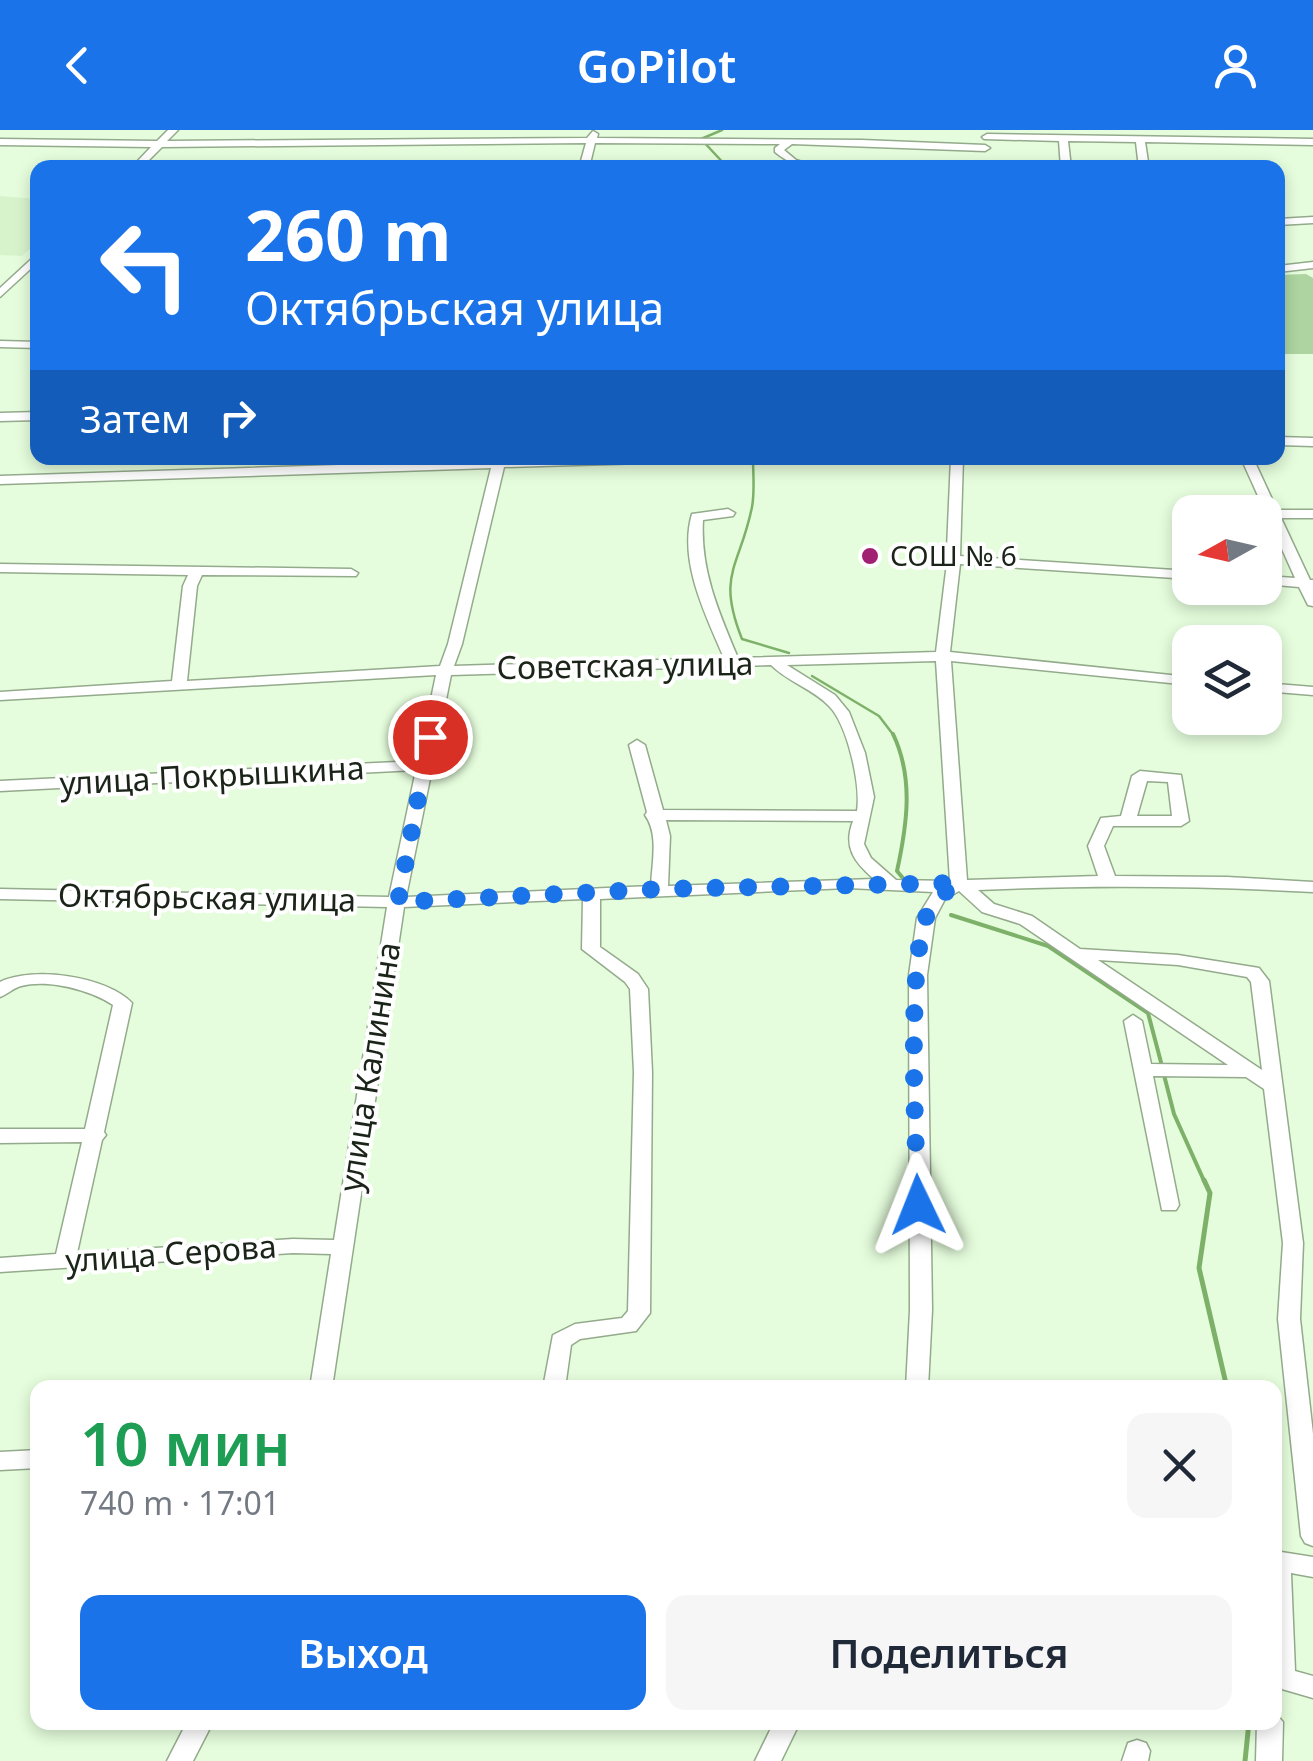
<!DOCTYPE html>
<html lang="ru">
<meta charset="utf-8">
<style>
:root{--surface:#fff;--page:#f6f6f7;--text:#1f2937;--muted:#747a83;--accent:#1a73e8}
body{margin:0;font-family:"Noto Sans",sans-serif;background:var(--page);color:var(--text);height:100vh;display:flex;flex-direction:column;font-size:38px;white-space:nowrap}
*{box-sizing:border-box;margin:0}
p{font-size:32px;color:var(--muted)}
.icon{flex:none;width:55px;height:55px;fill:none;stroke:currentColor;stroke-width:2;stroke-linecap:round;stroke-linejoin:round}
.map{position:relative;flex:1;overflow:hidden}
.sheet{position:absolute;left:30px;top:1250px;width:1252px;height:350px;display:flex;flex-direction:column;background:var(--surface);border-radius:20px;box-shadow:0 5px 15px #0003}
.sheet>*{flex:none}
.hud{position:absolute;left:30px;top:30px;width:1255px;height:305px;border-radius:20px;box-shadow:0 5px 15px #0003;background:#1a73e8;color:#fff;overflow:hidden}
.needle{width:65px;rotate:262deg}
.fabs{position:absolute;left:1172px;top:365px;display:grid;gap:20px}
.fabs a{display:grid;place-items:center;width:110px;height:110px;border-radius:20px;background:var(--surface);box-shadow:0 5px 15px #0003;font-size:50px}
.pin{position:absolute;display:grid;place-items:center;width:85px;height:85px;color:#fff;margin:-42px;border:5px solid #fff;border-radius:50%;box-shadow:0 2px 10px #0007}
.me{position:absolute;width:110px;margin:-55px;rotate:358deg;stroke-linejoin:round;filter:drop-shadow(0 0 8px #0008)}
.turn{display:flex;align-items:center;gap:35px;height:210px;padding:0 50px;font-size:45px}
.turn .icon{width:130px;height:130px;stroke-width:2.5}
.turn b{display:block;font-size:70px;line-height:85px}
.then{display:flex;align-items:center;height:95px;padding:0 50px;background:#0003;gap:20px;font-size:38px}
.round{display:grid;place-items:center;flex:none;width:105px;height:105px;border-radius:20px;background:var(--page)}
.overview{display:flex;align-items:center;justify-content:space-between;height:170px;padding:0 50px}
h1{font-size:60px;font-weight:600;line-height:75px;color:#1e9e55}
.action{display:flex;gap:20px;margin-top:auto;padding:20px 50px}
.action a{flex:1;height:115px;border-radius:20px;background:var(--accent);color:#fff;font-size:40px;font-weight:600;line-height:115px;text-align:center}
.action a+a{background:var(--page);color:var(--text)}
header{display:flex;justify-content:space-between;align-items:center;height:130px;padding:0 50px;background:var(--accent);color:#fff;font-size:45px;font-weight:600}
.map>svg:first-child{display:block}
.built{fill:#d7f3cc}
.green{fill:#aed4a1}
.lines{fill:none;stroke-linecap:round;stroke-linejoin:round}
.stream-far2{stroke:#7db169;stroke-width:2.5}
.stream-far1{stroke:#7db169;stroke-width:4}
.stream{stroke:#7db169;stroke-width:5}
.minor-casing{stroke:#94aa8c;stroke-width:3}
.minor{fill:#fff;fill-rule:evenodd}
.route{stroke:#1a73e8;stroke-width:18;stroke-dasharray:0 32.4}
.poi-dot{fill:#a02071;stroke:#fff;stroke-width:4}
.labels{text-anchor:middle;stroke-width:8;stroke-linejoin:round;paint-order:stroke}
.far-poi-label{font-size:28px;fill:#1b2418;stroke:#fff;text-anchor:start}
.street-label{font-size:32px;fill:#1b2418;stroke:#fff}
</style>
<header><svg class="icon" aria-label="back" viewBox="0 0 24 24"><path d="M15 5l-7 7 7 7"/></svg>GoPilot<svg class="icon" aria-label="person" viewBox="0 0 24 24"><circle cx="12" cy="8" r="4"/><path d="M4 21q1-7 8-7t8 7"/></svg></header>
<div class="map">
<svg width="1313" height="1631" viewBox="0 0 1313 1631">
<rect width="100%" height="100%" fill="#e5fddc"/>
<!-- built -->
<polygon class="built" points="0,66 37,69 37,112 22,126 0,125"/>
<!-- green -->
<polygon class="green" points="1306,144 1313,148 1313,224 1278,224 1278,145"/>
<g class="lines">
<!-- stream-far2 -->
<g class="stream-far2">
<polyline points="722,0 701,9 728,38"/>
<path d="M753,328C753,344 755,361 752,377C740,437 716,444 742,509L789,523"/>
<polyline points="812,546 879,586 895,607"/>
</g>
<!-- stream-far1 -->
<g class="stream-far1">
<path d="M893,604C914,648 907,695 897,741L902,747"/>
<polyline points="951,785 1048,816 1148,883 1162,936"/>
<polyline points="1164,945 1174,984 1205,1053"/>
</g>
<!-- stream -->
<g class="stream">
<polyline points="1204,1050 1210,1063 1199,1138 1227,1258"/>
<polyline points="1245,1631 1249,1592"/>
</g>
<!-- minor casing -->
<g class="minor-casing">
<g id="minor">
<path d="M168,0H178L167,11L587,8L593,1L598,4L597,8L862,10L985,15L990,18L985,21L792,14L784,20L796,30L820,38C801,38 790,34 775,22V18L780,14L595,13L589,38H579L586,13L162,17L141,38H131L151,17L0,15V9L157,11Z"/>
<polygon points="987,4 1313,9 1313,15 1145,12 1149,38 1139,38 1136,12 1068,11 1071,38 1061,38 1059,11 984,9 982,7"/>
<polygon points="1313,87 1313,93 1278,95 1278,89"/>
<polygon points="38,123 38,132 0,167 0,158"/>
<polygon points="1313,132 1313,138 1278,142 1278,136"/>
<polygon points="0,211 38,212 38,218 0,217"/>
<polygon points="38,282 38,290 0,291 0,283"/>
<polygon points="1278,307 1313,308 1313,316 1278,315"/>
<path d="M494,328H684L678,332L504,337L462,514L454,536L724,528C706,486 678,431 692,384L728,379L735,383L733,386L703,390C700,440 719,483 738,528L936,522L946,441L951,328H963L960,426L1190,441V449L960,434L950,522L1190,547V555L951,531L967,750L1098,746L1088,716L1101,688L1121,686L1132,646L1140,641L1181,645L1189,691L1181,696H1113L1104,716L1115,746L1227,747L1313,752V762C1201,756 1090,755 978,760L994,774L1032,786L1080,819L1178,825L1253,837L1259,838L1269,851L1303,1113L1300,1189L1313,1304V1416L1305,1413L1301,1406L1278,1189L1283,1113L1264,959L1246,947L1153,946L1179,1075L1176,1080H1162L1124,891L1133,885L1142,891L1151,934L1228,935L1020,794L982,782L959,761L945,769L935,788L927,845L932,1180L928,1258H906L910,1180L909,845L917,788L933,762L848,758L600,769V817L638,844L648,859L652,942L650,1183L636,1201L580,1209L571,1215L565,1258H543L553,1205L575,1194L622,1188L628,1181L634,942L630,859L625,852L582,819L583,769L404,777L332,1258H310L331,1124L293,1123L0,1142V1128L56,1124L82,1012L0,1013V999H85L113,875C90,860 49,849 21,856C13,858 8,864 0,867V852C33,836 106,846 132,873L104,1002L106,1005L102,1010L77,1123L293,1109L334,1110L387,777L0,769V759L389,767L416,640L0,661V651L418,631L436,545L0,570V562L172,551L183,456L188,445L0,442V434L351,439L358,443L356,446L202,445L197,456L187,551L440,536L448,514L491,338L0,354V346L493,330ZM936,531L950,751L896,750L871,728L864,714L874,667L865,623L849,582L835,565L787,535ZM771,535C788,552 813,559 829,576C848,595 861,656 857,681L663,680L645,615L637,610L629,615L647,682L645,685C659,704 652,733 651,756L406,767L451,545ZM1147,651L1168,652L1172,686H1137ZM666,690L853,691C843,717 854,732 874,749L668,756L670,706ZM1098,830L1178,835L1247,847L1251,852L1262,940Z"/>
<polygon points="1241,328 1253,328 1277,380 1313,380 1313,388 1281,388 1310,450 1313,450 1313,476 1308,475 1299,457 1265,454 1265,446 1295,448"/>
<polygon points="1265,553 1313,557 1313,565 1265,561"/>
<polygon points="38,1320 38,1338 0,1340 0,1322"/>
<polygon points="1275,1421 1313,1427 1313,1447 1291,1443 1295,1541 1313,1546 1313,1568 1275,1557"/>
<polygon points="1275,1583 1283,1592 1282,1631 1256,1631 1257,1592 1275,1592"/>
<polygon points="187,1592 213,1592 193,1631 167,1631"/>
<polygon points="774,1592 800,1592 781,1631 755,1631"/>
<polygon points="1137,1610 1146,1613 1150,1621 1148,1631 1122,1631 1128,1613"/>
</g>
</g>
<!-- minor -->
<use href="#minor" class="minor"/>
</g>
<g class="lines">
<!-- route -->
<path class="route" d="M430,607L398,772L659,759L959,753C945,762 934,769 927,785C906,833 916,1015 918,1075"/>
</g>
<!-- markers -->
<circle class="poi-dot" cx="870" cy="426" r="10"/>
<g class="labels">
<!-- far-poi labels -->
<g class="far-poi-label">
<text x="890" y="436">СОШ № 6</text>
</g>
<!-- street labels -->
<g class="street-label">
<text transform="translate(625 536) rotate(-1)" y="11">Советская улица</text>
<text transform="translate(212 646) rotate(-3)" y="11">улица Покрышкина</text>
<text transform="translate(207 768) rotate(1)" y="11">Октябрьская улица</text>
<text transform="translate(370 937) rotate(-81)" y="11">улица Калинина</text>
<text transform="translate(171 1124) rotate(-4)" y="11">улица Серова</text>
</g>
</g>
</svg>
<div class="fabs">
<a><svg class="needle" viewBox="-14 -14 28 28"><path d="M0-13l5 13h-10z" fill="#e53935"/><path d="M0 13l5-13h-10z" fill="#747a83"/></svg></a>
<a><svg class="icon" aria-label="layers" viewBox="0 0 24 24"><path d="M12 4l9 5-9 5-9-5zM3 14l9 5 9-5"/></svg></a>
</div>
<div class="pin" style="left:430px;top:607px;background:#d93025"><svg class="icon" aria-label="arrive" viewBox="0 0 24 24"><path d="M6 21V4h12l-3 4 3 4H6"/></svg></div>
<svg class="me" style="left:918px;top:1075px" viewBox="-20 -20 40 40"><path d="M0-17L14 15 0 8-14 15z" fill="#1a73e8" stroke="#fff" stroke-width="4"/></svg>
<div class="hud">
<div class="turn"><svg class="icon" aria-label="left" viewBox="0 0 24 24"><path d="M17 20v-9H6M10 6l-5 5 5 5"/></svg><div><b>260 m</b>Октябрьская улица</div></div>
<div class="then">Затем<svg class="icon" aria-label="right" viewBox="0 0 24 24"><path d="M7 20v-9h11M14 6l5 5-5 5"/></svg></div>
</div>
<section class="sheet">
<div class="overview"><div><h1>10 мин</h1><p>740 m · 17:01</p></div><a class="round"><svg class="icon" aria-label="close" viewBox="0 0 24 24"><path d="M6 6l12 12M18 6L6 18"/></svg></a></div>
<div class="action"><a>Выход</a><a>Поделиться</a></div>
</section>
</div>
